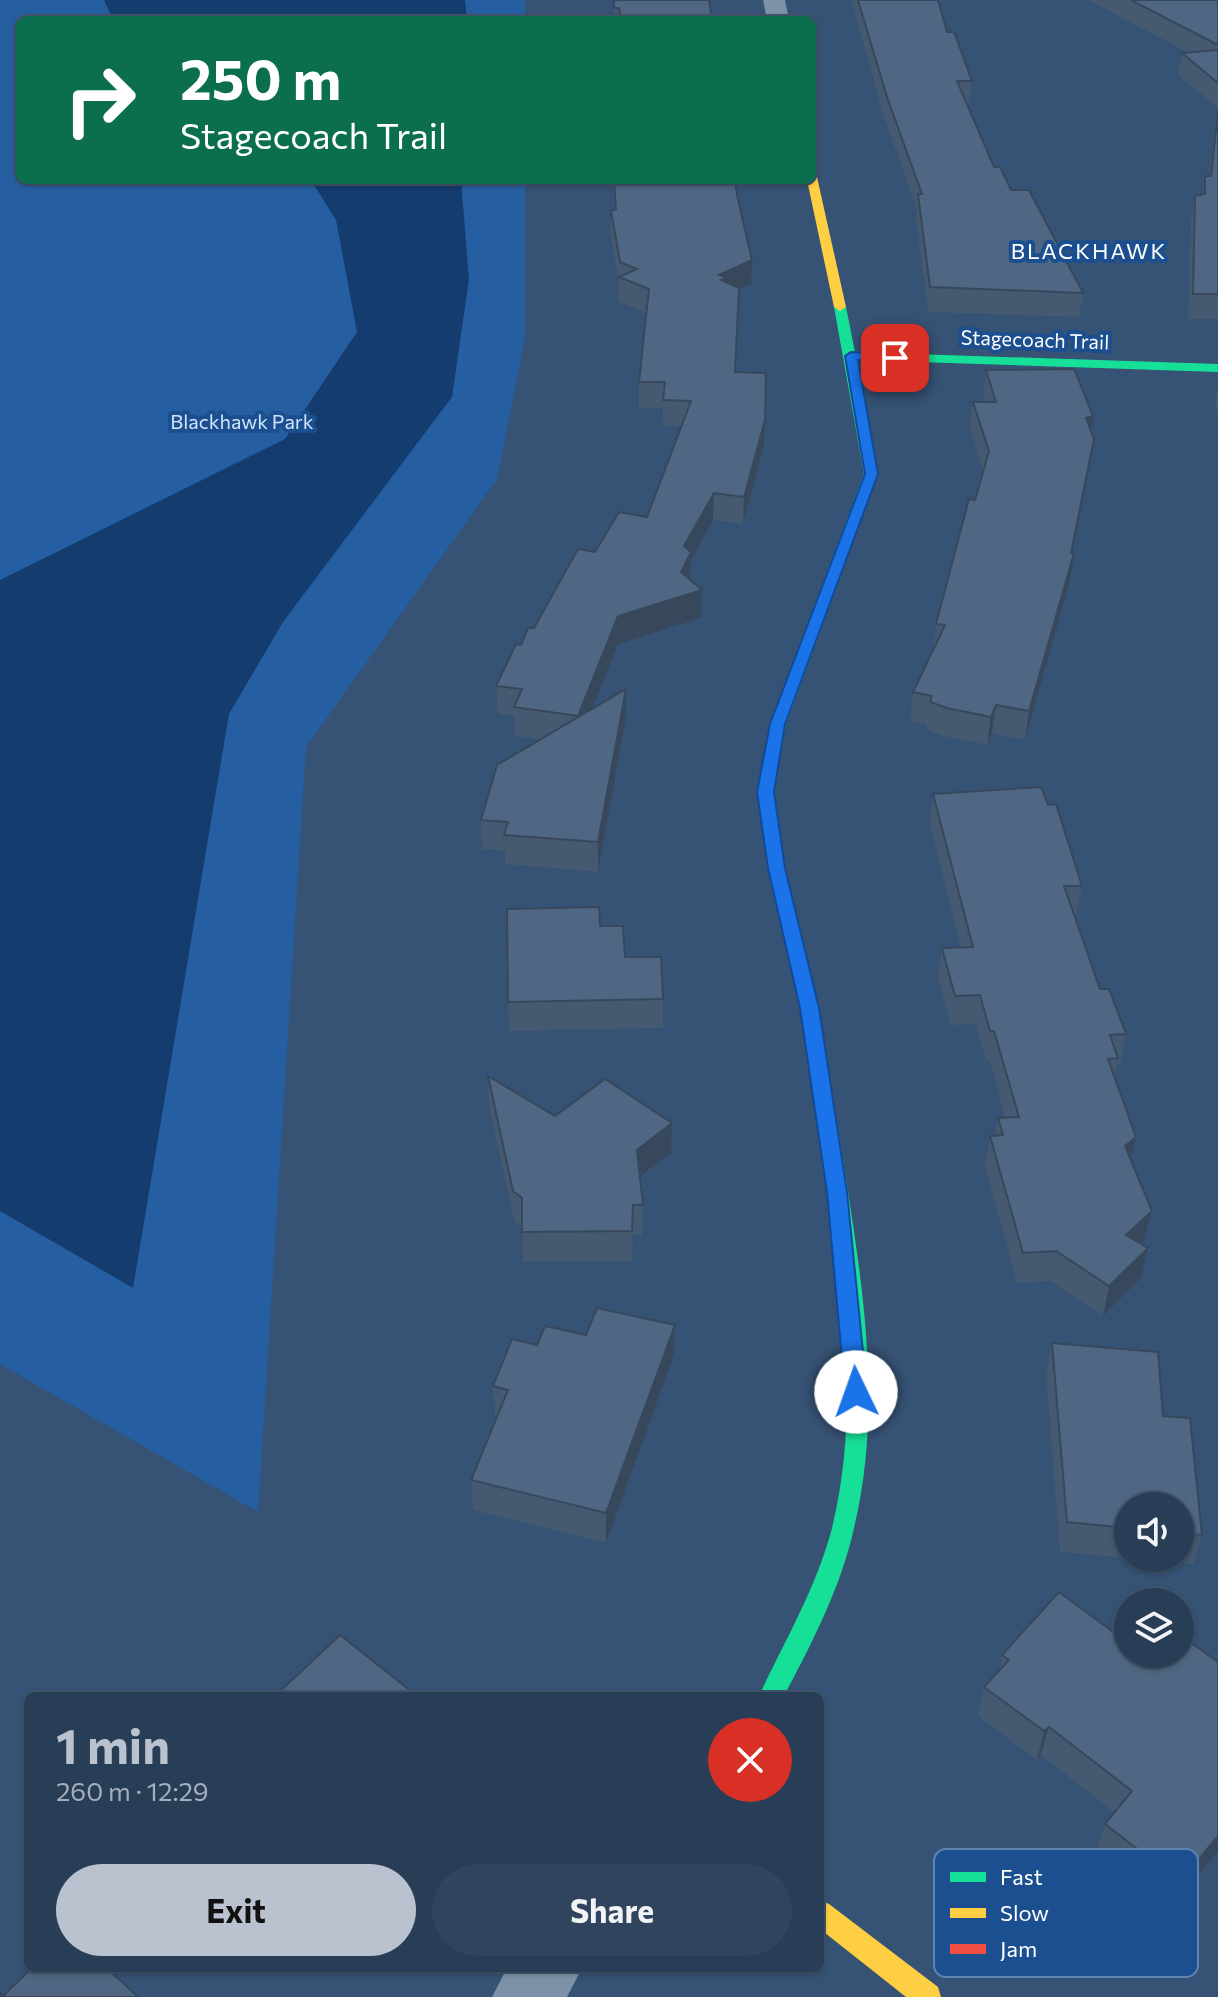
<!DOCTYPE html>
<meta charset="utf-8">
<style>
:root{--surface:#283e57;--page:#30455d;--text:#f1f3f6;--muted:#a5aeba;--line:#44576d;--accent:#b9c2ce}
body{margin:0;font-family:Commissioner,sans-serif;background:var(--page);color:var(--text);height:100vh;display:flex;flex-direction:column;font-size:30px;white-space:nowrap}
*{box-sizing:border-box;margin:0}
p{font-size:26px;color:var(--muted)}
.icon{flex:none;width:44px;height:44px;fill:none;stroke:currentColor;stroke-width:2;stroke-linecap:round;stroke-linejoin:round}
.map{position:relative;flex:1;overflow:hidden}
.panel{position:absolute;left:24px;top:1692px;width:800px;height:280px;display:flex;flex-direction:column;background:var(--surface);border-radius:12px;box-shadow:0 2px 6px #0004,0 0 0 2px var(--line)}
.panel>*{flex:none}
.guide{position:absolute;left:16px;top:16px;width:800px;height:168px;border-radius:12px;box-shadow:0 2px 6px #0004,0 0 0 2px var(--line);background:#0b6e4f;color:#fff;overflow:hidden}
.buttons{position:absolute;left:1114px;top:1492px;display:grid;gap:16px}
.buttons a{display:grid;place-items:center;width:80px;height:80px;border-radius:50%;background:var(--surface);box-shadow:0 2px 6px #0004,0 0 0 2px var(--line);font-size:40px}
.pin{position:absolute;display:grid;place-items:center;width:68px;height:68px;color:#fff;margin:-34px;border-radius:16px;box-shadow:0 4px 12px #0006}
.me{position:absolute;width:88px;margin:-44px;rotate:357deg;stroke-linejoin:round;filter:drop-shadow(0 0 6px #0008)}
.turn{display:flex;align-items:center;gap:28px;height:168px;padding:0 32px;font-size:36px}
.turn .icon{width:104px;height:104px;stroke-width:2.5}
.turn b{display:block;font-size:56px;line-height:68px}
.round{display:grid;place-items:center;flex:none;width:84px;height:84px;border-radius:42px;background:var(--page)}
.headline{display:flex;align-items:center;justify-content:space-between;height:136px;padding:0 32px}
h1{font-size:48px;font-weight:700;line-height:60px;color:var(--accent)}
.primary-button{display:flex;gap:16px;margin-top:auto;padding:16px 32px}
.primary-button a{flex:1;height:92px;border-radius:48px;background:var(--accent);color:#111;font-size:32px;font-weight:700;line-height:92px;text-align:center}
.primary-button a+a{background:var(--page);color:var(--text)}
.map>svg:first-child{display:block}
.green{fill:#265fa1}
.water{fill:#153c6e}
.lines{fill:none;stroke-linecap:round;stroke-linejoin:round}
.street{fill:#7d92a8;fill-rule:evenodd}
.fast{fill:#16e098;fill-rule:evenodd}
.slow{fill:#ffcf43;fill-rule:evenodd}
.jam{fill:#f24e42;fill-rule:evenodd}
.wall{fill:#455971;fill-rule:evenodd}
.shaded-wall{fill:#38485c}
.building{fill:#506783;stroke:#38485c;stroke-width:2}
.route{fill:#1a73e8;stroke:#114b97;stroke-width:2}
.labels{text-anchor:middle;stroke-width:8;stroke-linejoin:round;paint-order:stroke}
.far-street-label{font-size:20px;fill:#fff;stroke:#1b4f8f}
.far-park-label{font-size:20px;fill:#cfe3fa;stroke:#1b4f8f}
.far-neighbourhood-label{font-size:22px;letter-spacing:2px;fill:#fff;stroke:#1b4f8f}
.key{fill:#1b4f8f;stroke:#5f84b1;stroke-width:2}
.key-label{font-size:22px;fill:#fff}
</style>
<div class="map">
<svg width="1218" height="1997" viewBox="0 0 1218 1997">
<rect width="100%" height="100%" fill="#365274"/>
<!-- green -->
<polygon class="green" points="0,0 525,0 525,20 20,20 20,180 525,180 525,338 497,479 306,747 258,1512 0,1364"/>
<!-- water -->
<g class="water">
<polygon points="104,0 465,0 467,20 113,20"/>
<polygon points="311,180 461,180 469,279 452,397 283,622 229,714 133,1288 0,1211 0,580 285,439 357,332 336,220"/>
</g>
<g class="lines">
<!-- street -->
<g class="street">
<polygon points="763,0 785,0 789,20 767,20"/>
<polygon points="507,1968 582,1968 567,1997 492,1997"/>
</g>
<!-- fast -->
<g class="fast">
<polygon points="840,303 846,307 855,352 1218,364 1218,372 856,360 878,474 786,724 773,792 784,868 797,916 788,922 779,916 768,868 757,792 770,724 864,474 834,307"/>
<path d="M828,1121L835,1123L838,1128C858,1259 886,1396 854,1528C841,1587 812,1643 784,1696H759C785,1640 816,1589 832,1528C864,1397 838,1260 818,1128L821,1123Z"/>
</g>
<!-- slow -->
<g class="slow">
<polygon points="812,174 817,177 846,307 840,311 834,307 807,180 812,180"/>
<polygon points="820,1900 829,1904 938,1987 941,1997 906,1997 820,1929"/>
</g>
<!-- jam -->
<polygon class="jam" points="788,910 797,916 819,1008 838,1128 835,1133 821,1133 818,1128 801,1008 779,916"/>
</g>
<!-- wall -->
<g class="wall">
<polygon points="613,0 709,0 712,20 614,20"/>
<polygon points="851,0 938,0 947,32 972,81 969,103 966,103 994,167 1083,293 1079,317 928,312 916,218 917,209 885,120"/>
<polygon points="1088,0 1218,0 1218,319 1188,319 1191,220 1195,196 1202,195 1205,176 1209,176 1217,107 1178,75 1182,53 1187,52"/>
<polygon points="612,180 735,180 737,195 752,260 751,284 739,290 735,372 765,420 764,446 743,524 713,520 691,561 690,580 701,618 618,644 592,709 626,689 626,717 598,872 505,864 505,851 482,849 481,820 540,739 515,736 514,716 498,714 496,686 521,645 595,552 647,517 681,426 662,426 663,408 639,408 639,382 647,313 619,302 619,283 611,235 611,211 615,210"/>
<polygon points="986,370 1091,431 1094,439 1072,553 1074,553 1070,581 1025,740 992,733 987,745 944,736 926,730 927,724 910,721 913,692 932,651 936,624 975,500 983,471 970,428 973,402 985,402 983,396"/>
<polygon points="1218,387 1218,420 1215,402"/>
<polygon points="933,794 1048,805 1082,886 1076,915 1074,915 1100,989 1126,1034 1120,1064 1117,1064 1114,1076 1131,1160 1152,1211 1144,1241 1142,1244 1141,1278 1103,1316 1050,1281 1017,1283 985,1166 990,1136 995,1135 998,1118 1005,1118 990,1061 986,1061 976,1024 951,1025 938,978 942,948 961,947 930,823"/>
<polygon points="600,926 625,957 663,999 663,1028 509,1031 508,1002"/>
<polygon points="488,1076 555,1116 672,1123 671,1153 640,1178 643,1205 642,1235 633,1235 632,1261 523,1262 522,1227 514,1221 489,1106"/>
<polygon points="675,1325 674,1355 606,1543 473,1510 471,1480 497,1417 495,1416 493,1386 537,1345 586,1335"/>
<path d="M1052,1343L1158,1352L1163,1416L1190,1418L1202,1535L1193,1564L1060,1552L1046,1373ZM1128,1506H1180V1558H1128Z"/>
<polygon points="1002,1655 1218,1851 1166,1914 1132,1888 1134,1881 1096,1852 1105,1824 1114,1812 1041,1755 1037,1760 978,1716 984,1687 999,1672"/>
</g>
<!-- shaded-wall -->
<g class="shaded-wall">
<polygon points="752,260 751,284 726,296 719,275"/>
<polygon points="1093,416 1089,442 1086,418"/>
<polygon points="765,420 764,446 743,524 744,497"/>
<polygon points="1094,439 1090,465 1067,580 1071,553"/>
<polygon points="714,493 713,520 691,561 690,579 682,596 702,590 701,618 618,644 578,744 578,716 618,616 681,572 684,546"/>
<polygon points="1074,553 1070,581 1025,740 1029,711"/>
<polygon points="626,689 626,717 598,872 598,842"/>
<polygon points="996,705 992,733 987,745 991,717"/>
<polygon points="672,1123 671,1153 636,1180 637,1150"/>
<polygon points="1136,1137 1129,1167 1125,1146"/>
<polygon points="1152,1211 1144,1241 1120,1265 1126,1235"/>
<polygon points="1148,1248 1141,1278 1103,1316 1109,1286"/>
<polygon points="675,1325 674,1355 606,1543 606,1513"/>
<polygon points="1049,1727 1041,1755 1037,1760 1044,1731"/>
<polygon points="1218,1836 1218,1851 1166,1914 1176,1887"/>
</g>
<!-- building -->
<g class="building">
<polygon points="614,0 709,0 712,20 621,20 619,8 614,8"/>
<polygon points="858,0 938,0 947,32 954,32 972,81 957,81 994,167 1000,167 1011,190 1029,190 1083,293 930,287 918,194 922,194 887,97"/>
<polygon points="1131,0 1217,0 1218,1 1218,45"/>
<polygon points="1218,50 1218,83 1182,53"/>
<polygon points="1218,110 1218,294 1193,294 1195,196 1205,194 1205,176 1211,176"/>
<polygon points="614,180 735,180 737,195 752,260 719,275 727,278 721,280 739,288 735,372 766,373 765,420 744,497 714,493 684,546 691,552 681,572 702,590 618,616 578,716 514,707 522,689 496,686 516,644 521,645 528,628 534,628 578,549 595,552 619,512 647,517 691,401 663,400 665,382 639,382 649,289 619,277 637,269 620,262 611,211 616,209"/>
<polygon points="1074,369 1093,416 1086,418 1094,439 1071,553 1074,553 1029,711 996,705 991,717 947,708 930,702 932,696 913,692 945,625 936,624 969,499 975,500 989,451 973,402 996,402 986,370"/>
<polygon points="626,689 598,842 504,835 508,822 481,820 497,765"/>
<polygon points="1041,787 1048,805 1056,804 1082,886 1064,886 1100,989 1109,989 1126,1034 1110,1035 1118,1058 1108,1059 1136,1137 1125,1146 1152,1211 1126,1235 1148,1248 1109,1286 1056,1251 1023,1253 990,1136 1003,1135 998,1118 1019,1117 994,1031 990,1031 980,995 955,996 942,948 973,947 933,794"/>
<polygon points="599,907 600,926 623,926 625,957 661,957 663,999 508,1002 507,909"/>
<polygon points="488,1076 555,1116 605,1079 672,1123 637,1150 643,1205 633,1205 632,1231 522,1232 522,1198 513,1191"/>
<polygon points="597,1308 675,1325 606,1513 471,1480 508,1390 493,1386 512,1339 537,1345 545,1326 586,1335"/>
<polygon points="1052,1343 1158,1352 1163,1416 1190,1418 1202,1535 1180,1533 1180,1506 1128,1506 1128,1528 1067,1522"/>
<polygon points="1059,1592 1128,1643 1128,1654 1144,1654 1155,1662 1163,1654 1180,1654 1180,1635 1218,1662 1218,1836 1176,1887 1141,1861 1145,1855 1105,1824 1132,1791 1049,1727 1044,1731 984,1687 1009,1660 1002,1655"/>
<polygon points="340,1635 417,1696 275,1696"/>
<polygon points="32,1968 107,1968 138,1997 0,1997 0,1993 3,1996"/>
</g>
<!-- route -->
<polygon class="route" points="851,352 895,354 901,358 895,362 858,360 878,474 785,724 774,792 785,868 819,1008 847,1192 867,1392 864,1398 849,1398 845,1392 827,1192 800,1008 768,868 757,792 770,724 865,474 845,356"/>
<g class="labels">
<!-- far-street labels -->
<g class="far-street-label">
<text transform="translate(1035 340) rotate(2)" y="7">Stagecoach Trail</text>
</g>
<!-- far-park labels -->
<g class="far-park-label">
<text x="242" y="429">Blackhawk Park</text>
</g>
<!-- far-neighbourhood labels -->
<g class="far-neighbourhood-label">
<text x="1089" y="259">BLACKHAWK</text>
</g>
</g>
<!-- legend -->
<rect x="934" y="1849" width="264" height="128" rx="12" class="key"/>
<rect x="950" y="1872" width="36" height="10" fill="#16e098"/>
<rect x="950" y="1908" width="36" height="10" fill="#ffcf43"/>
<rect x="950" y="1944" width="36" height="10" fill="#f24e42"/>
<g class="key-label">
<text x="1000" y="1885">Fast</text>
<text x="1000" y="1921">Slow</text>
<text x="1000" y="1957">Jam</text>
</g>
</svg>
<div class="buttons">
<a><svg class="icon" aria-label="sound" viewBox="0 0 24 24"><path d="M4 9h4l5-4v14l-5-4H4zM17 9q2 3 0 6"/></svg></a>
<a><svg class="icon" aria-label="layers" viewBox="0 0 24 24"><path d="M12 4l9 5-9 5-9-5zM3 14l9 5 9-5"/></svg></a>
</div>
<div class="pin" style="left:895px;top:358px;background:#d93025"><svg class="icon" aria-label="arrive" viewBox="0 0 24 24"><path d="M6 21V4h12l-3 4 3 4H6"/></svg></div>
<svg class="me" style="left:856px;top:1392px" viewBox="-20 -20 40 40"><circle r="19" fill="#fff"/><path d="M0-13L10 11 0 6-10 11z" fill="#1a73e8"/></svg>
<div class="guide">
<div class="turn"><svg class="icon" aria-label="right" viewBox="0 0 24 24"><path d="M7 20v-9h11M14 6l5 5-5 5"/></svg><div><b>250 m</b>Stagecoach Trail</div></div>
</div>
<section class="panel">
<div class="headline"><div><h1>1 min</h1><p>260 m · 12:29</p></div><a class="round" style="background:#d93025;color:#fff"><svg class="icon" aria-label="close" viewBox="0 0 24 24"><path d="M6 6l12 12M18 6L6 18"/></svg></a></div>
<div class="primary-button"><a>Exit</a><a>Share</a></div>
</section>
</div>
